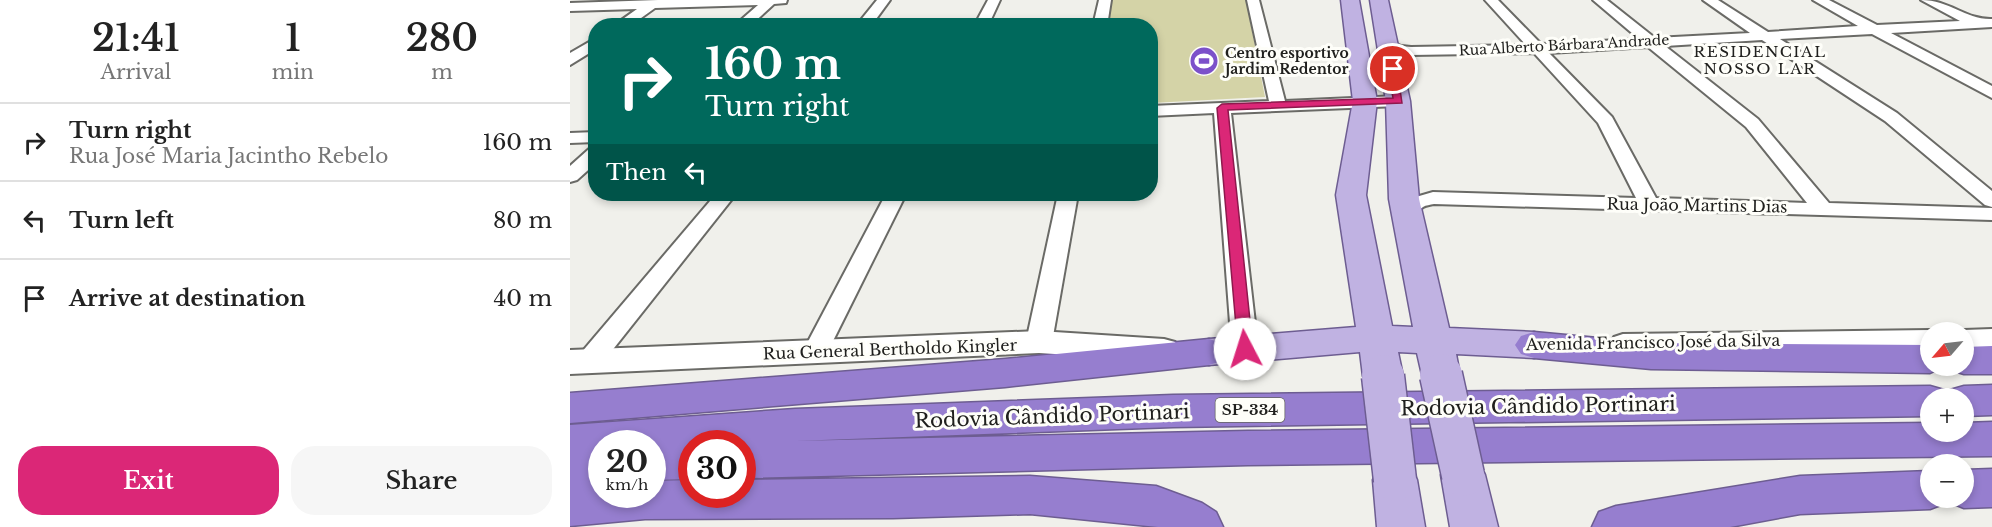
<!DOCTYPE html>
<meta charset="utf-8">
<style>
:root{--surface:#fff;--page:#f6f6f6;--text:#222;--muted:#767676;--line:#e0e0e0;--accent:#db2777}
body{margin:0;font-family:"Libre Baskerville",serif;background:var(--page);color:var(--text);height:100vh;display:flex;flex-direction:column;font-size:22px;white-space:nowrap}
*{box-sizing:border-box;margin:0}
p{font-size:20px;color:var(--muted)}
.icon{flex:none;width:33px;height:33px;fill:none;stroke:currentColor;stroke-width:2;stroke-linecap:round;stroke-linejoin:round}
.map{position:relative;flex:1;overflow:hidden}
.drawer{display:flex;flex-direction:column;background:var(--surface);width:570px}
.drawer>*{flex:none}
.guide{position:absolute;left:18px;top:18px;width:570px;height:183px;border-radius:24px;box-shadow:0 3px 9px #0003;background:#00695c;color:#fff;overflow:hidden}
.needle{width:39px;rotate:242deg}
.buttons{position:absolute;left:1350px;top:322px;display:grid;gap:12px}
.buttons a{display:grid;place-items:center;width:54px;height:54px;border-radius:50%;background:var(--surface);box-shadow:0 3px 9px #0003;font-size:30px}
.speed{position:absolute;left:18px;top:430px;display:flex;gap:12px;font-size:30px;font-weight:700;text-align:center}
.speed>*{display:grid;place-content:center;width:78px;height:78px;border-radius:50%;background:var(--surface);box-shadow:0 3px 9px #0003;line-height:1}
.speed small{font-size:15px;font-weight:400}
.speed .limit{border:9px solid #d22;background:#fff;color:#111}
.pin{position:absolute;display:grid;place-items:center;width:51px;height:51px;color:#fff;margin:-26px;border:3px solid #fff;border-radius:50%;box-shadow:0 2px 6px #0007}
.me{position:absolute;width:66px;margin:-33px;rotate:355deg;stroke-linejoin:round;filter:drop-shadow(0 0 4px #0008)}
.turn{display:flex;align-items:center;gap:21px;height:126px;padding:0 18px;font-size:27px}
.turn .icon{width:78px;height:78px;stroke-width:2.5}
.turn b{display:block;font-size:42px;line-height:51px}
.then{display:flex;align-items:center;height:57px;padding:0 18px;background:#0003;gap:12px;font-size:22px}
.eta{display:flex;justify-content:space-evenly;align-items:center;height:102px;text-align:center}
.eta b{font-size:36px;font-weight:600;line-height:42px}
.cta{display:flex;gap:12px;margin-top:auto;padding:12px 18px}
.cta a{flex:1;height:69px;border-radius:24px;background:var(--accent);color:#fff;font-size:24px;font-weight:600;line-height:69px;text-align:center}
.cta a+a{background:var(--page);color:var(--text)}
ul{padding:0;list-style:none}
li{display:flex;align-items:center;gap:18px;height:78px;padding:0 18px;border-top:2px solid var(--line)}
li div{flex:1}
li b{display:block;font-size:22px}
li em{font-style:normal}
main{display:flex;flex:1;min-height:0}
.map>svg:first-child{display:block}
.green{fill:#d4d3a7}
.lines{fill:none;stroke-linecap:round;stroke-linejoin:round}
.minor-casing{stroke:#6a6a66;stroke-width:4}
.tertiary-casing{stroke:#6a6a66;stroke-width:4}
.primary-casing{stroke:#6d5d91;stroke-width:3}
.motorway-casing{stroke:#6d5d91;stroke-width:3}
.minor{fill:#fff;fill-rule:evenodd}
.tertiary{fill:#fff;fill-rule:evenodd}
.primary{fill:#c0b2e2;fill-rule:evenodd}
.motorway{fill:#967ecf;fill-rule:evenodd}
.primary-bridge-casing{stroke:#6d5d91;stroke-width:45;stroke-linecap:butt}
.primary-bridge{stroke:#c0b2e2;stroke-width:42}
.route{fill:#db2777;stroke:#8e194d;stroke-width:1.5}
.labels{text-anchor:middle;stroke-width:6;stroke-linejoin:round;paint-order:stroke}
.far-street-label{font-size:14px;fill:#20201e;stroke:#fefef9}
.far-poi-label{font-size:14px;font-weight:bold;fill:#20201e;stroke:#fefef9;text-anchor:start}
.far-neighbourhood-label{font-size:15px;letter-spacing:1.5px;fill:#20201e;stroke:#fefef9}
.shield{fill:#fefef9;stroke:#636360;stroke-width:1.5}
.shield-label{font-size:15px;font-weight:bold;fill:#20201e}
.street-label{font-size:16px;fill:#20201e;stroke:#fefef9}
.near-street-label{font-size:20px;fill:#20201e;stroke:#fefef9}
</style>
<main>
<section class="drawer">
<div class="eta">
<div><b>21:41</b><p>Arrival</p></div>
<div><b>1</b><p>min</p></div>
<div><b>280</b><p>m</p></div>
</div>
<ul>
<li><svg class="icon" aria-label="right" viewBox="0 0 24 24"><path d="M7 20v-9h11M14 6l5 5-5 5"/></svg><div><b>Turn right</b><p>Rua José Maria Jacintho Rebelo</p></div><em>160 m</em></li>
<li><svg class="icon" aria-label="left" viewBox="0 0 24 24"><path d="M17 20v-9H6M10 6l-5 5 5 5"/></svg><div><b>Turn left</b></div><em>80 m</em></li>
<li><svg class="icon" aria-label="arrive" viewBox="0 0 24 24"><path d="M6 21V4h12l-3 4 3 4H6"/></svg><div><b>Arrive at destination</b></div><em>40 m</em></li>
</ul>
<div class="cta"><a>Exit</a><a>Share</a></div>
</section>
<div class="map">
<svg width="1422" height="527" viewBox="0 0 1422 527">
<rect width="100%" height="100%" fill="#f0f0eb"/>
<!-- green -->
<polygon class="green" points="541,0 676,0 695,97 581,103 580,26 537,26"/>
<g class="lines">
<!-- minor casing -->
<g class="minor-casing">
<g id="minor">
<polygon points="88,0 217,0 216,3 204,4 180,26 164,26 188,5 85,8 60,26 43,26 67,9 0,11 0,3"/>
<polygon points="307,0 320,0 301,26 286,26"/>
<polygon points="418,0 430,0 418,26 404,26"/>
<polygon points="529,0 541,0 537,26 523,26"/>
<polygon points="677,0 689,0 715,101 828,96 836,101 828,106 661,113 688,349 684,355 675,358 666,355 662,349 644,113 580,116 580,106 699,101"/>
<path d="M915,0H928L971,44L1069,39L1023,0H1037L1085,38L1180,33L1133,0H1148L1198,32L1288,26L1243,0H1259L1307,25L1390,21L1351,0C1380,0 1396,20 1422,19V27L1321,33L1422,86V98L1302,34L1210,39L1327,113L1422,191V207L1415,205L1315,121L1192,40L1095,46L1188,119L1259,203L1422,208V220L864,204C860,205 856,205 853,207C843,214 844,221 830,217L827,213L839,199L863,192L1066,198L1028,123L964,53L841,55L822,53L812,45L819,41L831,46L841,47L956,45ZM1078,47L1176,127L1237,203L1086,198L1042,117L979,53Z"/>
<polygon points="26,38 26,49 0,65 0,53"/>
<polygon points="26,132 26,142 0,143 0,133"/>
<polygon points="26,148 26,163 7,180 0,182 0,166 19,149"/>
<polygon points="146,194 166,194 29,367 20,369 11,367 7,360 11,353"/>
<polygon points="316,194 336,194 254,359 245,362 236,359 232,353"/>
<polygon points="488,194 508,194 482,342 478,348 469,351 460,348 456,342"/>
<polygon points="1422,329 1422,347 1394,348 1394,333 1385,333 1394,330"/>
<polygon points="1360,330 1369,333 1360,333 1360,348 1053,352 1044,349 1040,343 1044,337 1053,334"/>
</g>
</g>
<!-- tertiary casing -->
<g class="tertiary-casing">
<polygon id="tertiary" points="469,331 594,339 605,342 610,350 605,358 594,361 469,353 0,374 0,350"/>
</g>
<!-- primary casing -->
<g class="primary-casing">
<g id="primary">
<polygon points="771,0 789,0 807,101 796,195 822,326 843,327 819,199 816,101 800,0 818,0 840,101 849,199 879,328 964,332 977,336 983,345 977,354 964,358 886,354 890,375 885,385 871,389 857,385 852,375 847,353 828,352 833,376 827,386 813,390 799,386 793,376 790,352 639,365 626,361 620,352 626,343 639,339 786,327 766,195 783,101"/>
<polygon points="893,457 909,462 915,475 928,527 880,527 871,475 877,462"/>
<polygon points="825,461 841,467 847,480 855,527 807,527 803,480 809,467"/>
</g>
</g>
<!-- motorway casing -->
<g class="motorway-casing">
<g id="motorway">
<polygon points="964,332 1081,343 1360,345 1360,366 1375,366 1360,373 1081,369 964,358 951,354 945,345 951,336"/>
<polygon points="639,339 652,343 658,352 652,361 639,365 435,387 0,423 0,393 435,359"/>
<polygon points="1422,346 1422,374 1394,374 1381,370 1378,366 1394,366 1394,347"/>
<polygon points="1422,385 1422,415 1394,416 1394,399 1360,399 1360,416 603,427 225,441 678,431 1360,423 1360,432 1394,432 1394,423 1422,422 1422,456 678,465 172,478 172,444 122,444 122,479 82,480 82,444 32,444 32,495 82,495 82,481 122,480 122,495 172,495 172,480 460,476 586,486 632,503 646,512 653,527 588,527 460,514 323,518 75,519 0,526 0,486 29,484 0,486 0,425 225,409 603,395 1360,386 1374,390 1377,395 1380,390 1394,386"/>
<polygon points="1422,469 1422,507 1394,508 1377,501 1376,503 1360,509 1230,514 1160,527 1022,527 1029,512 1046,506 1230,476 1360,471 1360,498 1394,498 1394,470"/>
</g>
</g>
<!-- minor -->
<use href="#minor" class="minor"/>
<!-- tertiary -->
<use href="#tertiary" class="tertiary"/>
<!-- primary -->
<use href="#primary" class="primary"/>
<!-- motorway -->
<use href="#motorway" class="motorway"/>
<!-- primary-bridge casing -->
<g class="primary-bridge-casing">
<g id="primary-bridge">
<polyline points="871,375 893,475"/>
<polyline points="813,376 825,480"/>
</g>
</g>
<!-- primary-bridge -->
<use href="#primary-bridge" class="primary-bridge"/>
</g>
<!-- route -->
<polygon class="route" points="823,66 827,69 832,103 658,110 683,349 681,353 670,353 668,349 647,108 652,104 823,98 818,69"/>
<!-- icons -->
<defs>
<g id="stadium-disc" transform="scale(1.5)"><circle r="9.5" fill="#7c51ca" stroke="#fefef9"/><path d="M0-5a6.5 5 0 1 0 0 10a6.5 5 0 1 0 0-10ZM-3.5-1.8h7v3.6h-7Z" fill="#fff"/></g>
</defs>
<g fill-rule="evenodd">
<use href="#stadium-disc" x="634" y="61"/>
</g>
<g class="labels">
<!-- far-street labels -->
<g class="far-street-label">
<text transform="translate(994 45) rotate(-3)" y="5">Rua Alberto Bárbara Andrade</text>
</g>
<!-- far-poi labels -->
<g class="far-poi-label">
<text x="655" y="58">Centro esportivo<tspan x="655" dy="16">Jardim Redentor</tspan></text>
</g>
<!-- far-neighbourhood labels -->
<g class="far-neighbourhood-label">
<text x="1190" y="57">RESIDENCIAL<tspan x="1190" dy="17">NOSSO LAR</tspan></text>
</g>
<!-- shield labels -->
<rect class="shield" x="645.5" y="398" width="69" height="24" rx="4.5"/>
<g class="shield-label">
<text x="680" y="415">SP-334</text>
</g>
<!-- street labels -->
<g class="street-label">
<text transform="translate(1127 205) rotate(1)" y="6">Rua João Martins Dias</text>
<text transform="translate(1083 342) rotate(-1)" y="6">Avenida Francisco José da Silva</text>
<text transform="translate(320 349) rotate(-2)" y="6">Rua General Bertholdo Kingler</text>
</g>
<!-- near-street labels -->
<g class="near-street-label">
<text transform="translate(968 406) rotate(-1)" y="7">Rodovia Cândido Portinari</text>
<text transform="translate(482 416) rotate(-2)" y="7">Rodovia Cândido Portinari</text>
</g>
</g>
</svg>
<div class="buttons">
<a><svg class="needle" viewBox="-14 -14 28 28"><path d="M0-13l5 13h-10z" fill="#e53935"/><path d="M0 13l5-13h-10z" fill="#767676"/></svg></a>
<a>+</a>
<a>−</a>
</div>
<div class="speed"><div>20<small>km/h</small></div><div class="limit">30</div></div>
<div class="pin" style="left:823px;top:69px;background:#d93025"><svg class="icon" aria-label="arrive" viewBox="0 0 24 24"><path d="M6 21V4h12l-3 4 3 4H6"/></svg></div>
<svg class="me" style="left:675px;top:349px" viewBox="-20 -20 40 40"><circle r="19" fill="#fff"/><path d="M0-13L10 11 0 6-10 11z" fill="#db2777"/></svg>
<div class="guide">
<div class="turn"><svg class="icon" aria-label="right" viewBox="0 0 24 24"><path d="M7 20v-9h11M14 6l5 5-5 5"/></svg><div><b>160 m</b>Turn right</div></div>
<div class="then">Then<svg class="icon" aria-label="left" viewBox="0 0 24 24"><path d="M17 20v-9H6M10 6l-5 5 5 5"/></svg></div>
</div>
</div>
</main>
